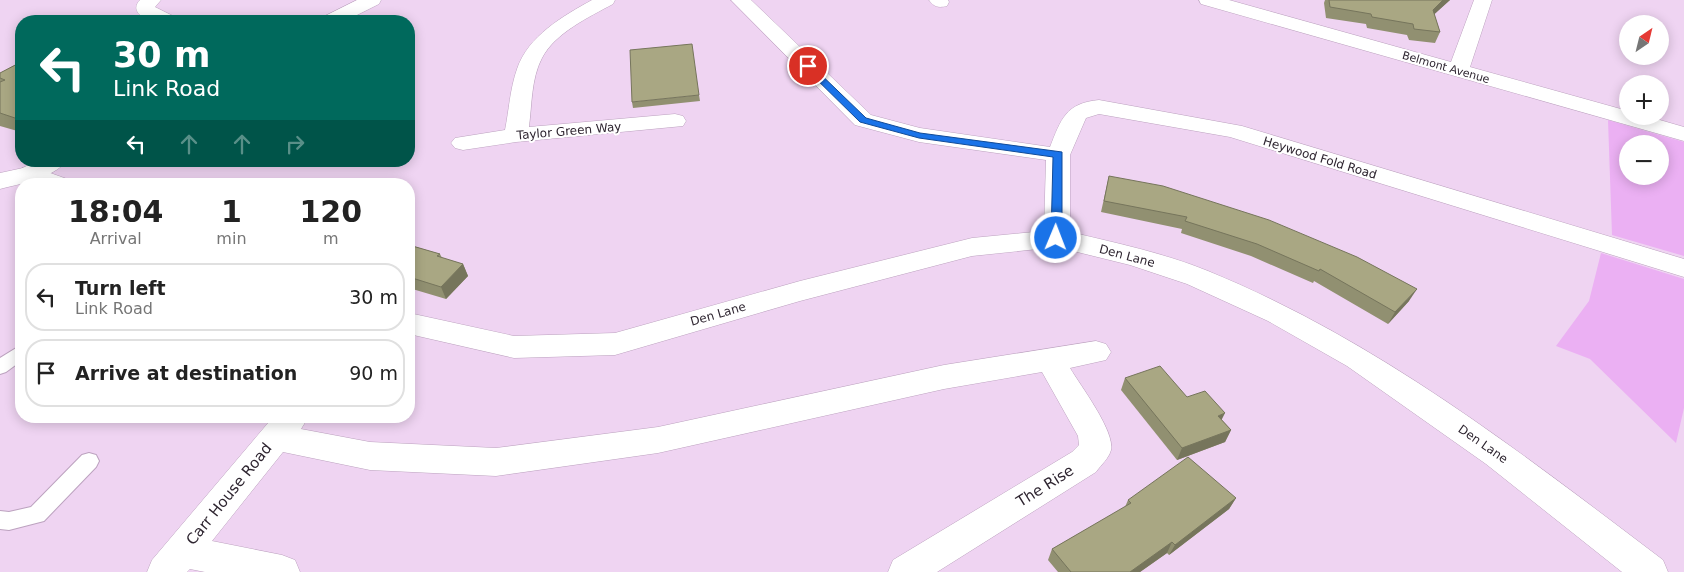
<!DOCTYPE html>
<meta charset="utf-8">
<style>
:root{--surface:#fff;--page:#f2f2f2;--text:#222;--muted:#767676;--line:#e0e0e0}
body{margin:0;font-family:"DejaVu Sans",sans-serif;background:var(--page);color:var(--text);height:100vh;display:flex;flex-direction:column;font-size:19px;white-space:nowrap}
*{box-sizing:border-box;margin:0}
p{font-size:16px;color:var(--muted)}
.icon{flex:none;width:28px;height:28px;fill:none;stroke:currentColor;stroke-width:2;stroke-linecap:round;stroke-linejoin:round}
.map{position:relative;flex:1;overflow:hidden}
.sheet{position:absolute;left:15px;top:178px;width:400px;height:245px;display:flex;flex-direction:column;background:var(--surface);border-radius:20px;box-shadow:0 2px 12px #0003}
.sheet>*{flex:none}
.hud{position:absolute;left:15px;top:15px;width:400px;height:152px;border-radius:20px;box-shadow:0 2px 12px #0003;background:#00695c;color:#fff;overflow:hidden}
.needle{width:32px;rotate:35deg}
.fabs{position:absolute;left:1619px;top:15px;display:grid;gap:10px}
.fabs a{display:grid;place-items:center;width:50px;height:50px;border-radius:50%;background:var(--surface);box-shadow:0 2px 12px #0003;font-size:25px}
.pin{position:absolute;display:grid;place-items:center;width:42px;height:42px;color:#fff;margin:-21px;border:2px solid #fff;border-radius:50%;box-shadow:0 1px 5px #0007}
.me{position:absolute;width:55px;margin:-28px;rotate:1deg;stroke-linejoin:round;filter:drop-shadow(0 0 4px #0008)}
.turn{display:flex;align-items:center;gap:18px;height:105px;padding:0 15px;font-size:22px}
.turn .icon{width:65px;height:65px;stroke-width:2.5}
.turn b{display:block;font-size:35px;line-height:42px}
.lanes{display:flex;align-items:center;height:48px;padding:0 15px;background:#0003;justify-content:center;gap:25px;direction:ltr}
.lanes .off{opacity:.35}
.eta{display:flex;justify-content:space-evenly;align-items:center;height:85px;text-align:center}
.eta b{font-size:30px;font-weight:600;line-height:35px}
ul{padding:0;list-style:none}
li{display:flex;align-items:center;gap:15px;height:68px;margin:0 10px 8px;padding:0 5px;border:2px solid var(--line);border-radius:20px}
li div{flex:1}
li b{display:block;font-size:19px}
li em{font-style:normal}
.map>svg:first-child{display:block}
.green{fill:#ebb0f3;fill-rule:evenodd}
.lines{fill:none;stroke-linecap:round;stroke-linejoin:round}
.lane-casing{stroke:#bca2bf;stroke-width:2}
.street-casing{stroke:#bca2bf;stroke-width:1}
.secondary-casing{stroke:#bca2bf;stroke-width:1}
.lane{fill:#fff;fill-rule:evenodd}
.street{fill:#fff;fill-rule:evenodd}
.secondary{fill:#fff;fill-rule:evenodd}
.wall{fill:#919071}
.shaded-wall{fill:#76755c}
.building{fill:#a9a783;stroke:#76755c}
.route{fill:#1a73e8;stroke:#114b97}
.labels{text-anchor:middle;stroke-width:4;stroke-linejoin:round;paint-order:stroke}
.far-street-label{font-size:11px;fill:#2e2530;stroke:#fff}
.street-label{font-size:12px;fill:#2e2530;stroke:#fff}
.near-street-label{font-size:15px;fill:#2e2530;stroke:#fff}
</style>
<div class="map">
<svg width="1684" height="572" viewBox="0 0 1684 572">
<rect width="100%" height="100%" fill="#efd4f2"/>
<!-- green -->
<g class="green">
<path d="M1608,120L1684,142V256L1612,235ZM1628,144H1660V176H1628Z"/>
<polygon points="1601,253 1684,279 1684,408 1676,443 1590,359 1556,346 1589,301"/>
</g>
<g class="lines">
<!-- lane casing -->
<g class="lane-casing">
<g id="lane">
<polygon points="21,345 21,361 6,372 0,374 0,358"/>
<polygon points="89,453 96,455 99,461 96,467 44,521 9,530 0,529 0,511 9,512 31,507 82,455"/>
</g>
</g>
<!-- street casing -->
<g class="street-casing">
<g id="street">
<path d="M140,0H161L155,7L175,17L178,21C171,21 160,23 153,21C142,19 130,10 140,0Z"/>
<path d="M592,0H615L613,4C589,17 555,33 542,58C531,79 532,105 529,127L675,114L683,116L686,121L683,126L516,142L463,150L455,148L451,143L455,138L505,130C509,110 510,89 517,69C528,36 563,16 592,0Z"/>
<path d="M731,0H751L871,115L920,128L1050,147C1061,119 1066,103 1099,100L1242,126L1684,259V277L1230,137L1099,114L1086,118L1070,155V232C1116,243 1164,253 1208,271C1377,340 1519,451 1663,560L1668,572H1622L1486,464L1347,366L1268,321L1187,284L1130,265L1057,247L972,256L800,301L615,355L514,358L409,334V313L514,336L615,333L800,281L972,238L1044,231L1046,160L919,142L855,125Z"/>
<path d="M929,0H948L949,2L947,6C938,8 934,7 929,0Z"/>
<polygon points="1199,0 1229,0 1451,62 1474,0 1492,0 1470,67 1628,111 1628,116 1646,116 1684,127 1684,141 1201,4"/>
<path d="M31,166L67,179L70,184C54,184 29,188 19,173L22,168Z"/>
<path d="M1096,341L1106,344L1111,352L1106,360L1070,368C1080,385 1115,431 1111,450C1109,458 1101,465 1096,472L937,572H888L893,560L1072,452L1079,445L1078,436L1042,372L944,389L658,453L496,476L370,470L283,452L212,541L282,555L295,560L300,572H205L190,569L187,572H147L152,560L274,416H309L301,429L370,442L496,448L658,427L944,365Z"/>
</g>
</g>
<!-- secondary casing -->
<g class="secondary-casing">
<g id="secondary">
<polygon points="357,0 381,0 379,4 345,21 320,21 323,17"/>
<path d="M35,161H66C54,178 19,184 0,189V173L23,168Z"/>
</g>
</g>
<!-- lane -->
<use href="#lane" class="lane"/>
<!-- street -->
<use href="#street" class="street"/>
<!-- secondary -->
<use href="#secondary" class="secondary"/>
</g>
<!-- wall -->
<g class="wall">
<polygon points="1325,0 1450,0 1434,14 1440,32 1435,43 1409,40 1407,35 1367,28 1366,24 1326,18 1324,3"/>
<polygon points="21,62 21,132 0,126 0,73"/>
<polygon points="699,95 700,101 633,108 632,102"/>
<polygon points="1109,176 1409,301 1388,324 1314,281 1313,283 1251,256 1181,233 1182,229 1101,212"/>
<polygon points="409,245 440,254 442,258 463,264 468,276 446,299 409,288"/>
<polygon points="1125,378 1187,397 1222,420 1231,430 1225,442 1177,460 1121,390"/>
<polygon points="1236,498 1229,509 1169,555 1167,553 1140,572 1058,572 1048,560 1052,549 1125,507 1128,500"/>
</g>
<!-- shaded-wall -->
<g class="shaded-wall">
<polygon points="1443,0 1450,0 1427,21 1433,10"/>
<polygon points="463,264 468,276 446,299 441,287"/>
<polygon points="1417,289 1409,301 1388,324 1395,312"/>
<polygon points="1225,413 1219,425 1218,416"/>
<polygon points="1231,430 1225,442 1177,460 1182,448"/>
<polygon points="1236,498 1229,509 1169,555 1175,545"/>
<polygon points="1172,542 1167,553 1140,572 1130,572"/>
</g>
<!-- building -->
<g class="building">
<polygon points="1329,0 1443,0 1433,10 1440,32 1414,29 1413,24 1372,17 1371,14 1330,7"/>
<polygon points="692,44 699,95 632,102 630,50"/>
<polygon points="21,62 21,120 0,113 0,82 5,80 0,78 0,73"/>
<polygon points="1109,176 1163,186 1269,220 1357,257 1417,289 1395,312 1320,269 1319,271 1257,244 1185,221 1187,217 1104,201"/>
<polygon points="409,245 440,254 437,256 463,264 441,287 409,277"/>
<polygon points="1160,366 1187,397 1205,391 1225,413 1218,416 1231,430 1182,448 1125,378"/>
<polygon points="1188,457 1236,498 1175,545 1172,542 1130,572 1071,572 1052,549 1131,503 1128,500"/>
</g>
<!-- route -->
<polygon class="route" points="808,64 811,65 866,118 920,133 1062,152 1062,238 1060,241 1056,242 1051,238 1053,157 919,138 860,122 805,68 805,65"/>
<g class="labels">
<!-- far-street labels -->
<g class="far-street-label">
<text transform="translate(1446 67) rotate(16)" y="4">Belmont Avenue</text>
</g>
<!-- street labels -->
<g class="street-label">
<text transform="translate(569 131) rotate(-5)" y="4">Taylor Green Way</text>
<text transform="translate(1320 158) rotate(17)" y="4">Heywood Fold Road</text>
<text transform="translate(1127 256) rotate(15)" y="4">Den Lane</text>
<text transform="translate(718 314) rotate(-16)" y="4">Den Lane</text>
<text transform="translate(1483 444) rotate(35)" y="4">Den Lane</text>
</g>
<!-- near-street labels -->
<g class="near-street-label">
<text transform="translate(1045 486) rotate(-32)" y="5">The Rise</text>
<text transform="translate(229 494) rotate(-51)" y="5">Carr House Road</text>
</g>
</g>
</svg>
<div class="fabs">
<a><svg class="needle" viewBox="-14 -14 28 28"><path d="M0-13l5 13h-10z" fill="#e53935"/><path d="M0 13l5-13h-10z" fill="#767676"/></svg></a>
<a>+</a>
<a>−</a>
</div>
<div class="pin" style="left:808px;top:66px;background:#d93025"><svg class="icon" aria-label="arrive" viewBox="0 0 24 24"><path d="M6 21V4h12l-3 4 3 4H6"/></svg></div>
<svg class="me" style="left:1056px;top:238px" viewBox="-20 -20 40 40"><circle r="17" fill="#1a73e8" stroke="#fff" stroke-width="3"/><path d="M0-11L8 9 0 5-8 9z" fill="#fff"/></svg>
<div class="hud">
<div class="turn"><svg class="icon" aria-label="left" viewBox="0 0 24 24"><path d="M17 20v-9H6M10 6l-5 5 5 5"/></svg><div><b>30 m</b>Link Road</div></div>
<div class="lanes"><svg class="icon" aria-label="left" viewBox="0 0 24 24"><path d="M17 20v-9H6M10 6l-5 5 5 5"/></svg><svg class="icon off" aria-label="ahead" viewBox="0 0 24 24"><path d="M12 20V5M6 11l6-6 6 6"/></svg><svg class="icon off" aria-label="ahead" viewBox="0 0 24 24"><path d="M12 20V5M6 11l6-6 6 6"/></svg><svg class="icon off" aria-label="right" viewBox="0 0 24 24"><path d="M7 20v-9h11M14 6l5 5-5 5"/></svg></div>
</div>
<section class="sheet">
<div class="eta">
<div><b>18:04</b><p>Arrival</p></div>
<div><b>1</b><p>min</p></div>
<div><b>120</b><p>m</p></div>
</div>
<ul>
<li><svg class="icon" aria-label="left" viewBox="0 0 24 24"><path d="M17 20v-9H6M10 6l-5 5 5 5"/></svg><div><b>Turn left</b><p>Link Road</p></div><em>30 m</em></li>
<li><svg class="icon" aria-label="arrive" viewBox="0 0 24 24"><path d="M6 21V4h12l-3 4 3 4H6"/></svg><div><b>Arrive at destination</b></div><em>90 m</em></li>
</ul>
</section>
</div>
